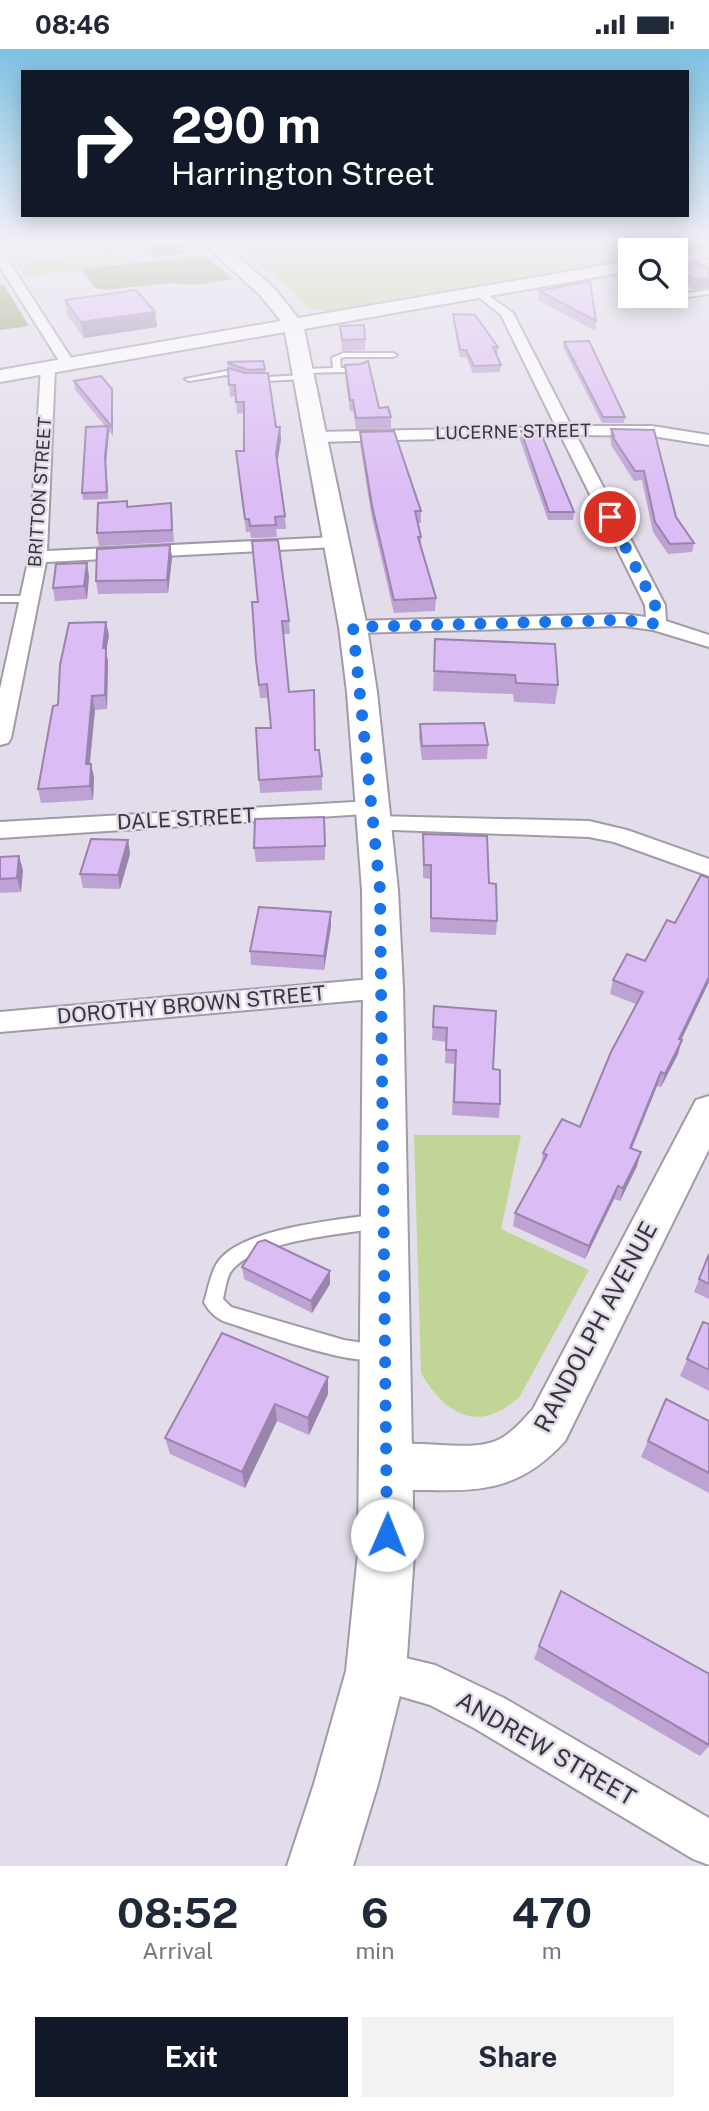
<!DOCTYPE html>
<style>
:root{--surface:#fff;--page:#f2f2f3;--text:#1f2937;--muted:#747a83;--accent:#111827}
body{margin:0;font-family:"Public Sans",sans-serif;background:var(--page);color:var(--text);height:100vh;display:flex;flex-direction:column;font-size:26px;white-space:nowrap}
*{box-sizing:border-box;margin:0}
p{font-size:23px;color:var(--muted)}
.icon{flex:none;width:38px;height:38px;fill:none;stroke:currentColor;stroke-width:2;stroke-linecap:round;stroke-linejoin:round}
.map{position:relative;height:1817px;overflow:hidden}
.side{display:flex;flex-direction:column;background:var(--surface);flex:1}
.side>*{flex:none}
.guide{position:absolute;left:21px;top:21px;width:668px;height:147px;border-radius:0px;box-shadow:0 4px 18px #0003;background:#111827;color:#fff;overflow:hidden}
.controls{position:absolute;left:618px;top:189px;display:grid;gap:14px}
.controls a{display:grid;place-items:center;width:70px;height:70px;border-radius:0px;background:var(--surface);box-shadow:0 4px 18px #0003;font-size:35px}
.pin{position:absolute;display:grid;place-items:center;width:60px;height:60px;color:#fff;margin:-30px;border:4px solid #fff;border-radius:50%;box-shadow:0 2px 7px #0007}
.me{position:absolute;width:77px;margin:-38px;rotate:1deg;stroke-linejoin:round;filter:drop-shadow(0 0 5px #0008)}
.turn{display:flex;align-items:center;gap:24px;height:147px;padding:0 35px;font-size:32px}
.turn .icon{width:91px;height:91px;stroke-width:2.5}
.turn b{display:block;font-size:49px;line-height:60px}
.eta{display:flex;justify-content:space-evenly;align-items:center;height:119px;text-align:center}
.eta b{font-size:42px;font-weight:700;line-height:49px}
.action{display:flex;gap:14px;margin-top:auto;padding:14px 35px}
.action a{flex:1;height:80px;border-radius:0px;background:var(--accent);color:#fff;font-size:28px;font-weight:700;line-height:80px;text-align:center}
.action a+a{background:var(--page);color:var(--text)}
.status{display:flex;justify-content:space-between;align-items:center;height:49px;padding:0 35px;background:var(--surface);direction:ltr}
.status svg{height:19px;fill:currentColor}
.map>svg:first-child{display:block}
.green{fill:#c1d597}
.forest{fill:#91a468}
.lines{fill:none;stroke-linecap:round;stroke-linejoin:round}
.service-casing{stroke:#a19aa7;stroke-width:4}
.minor-casing{stroke:#a19aa7;stroke-width:4}
.tertiary-casing{stroke:#a19aa7;stroke-width:4}
.secondary-casing{stroke:#a19aa7;stroke-width:4}
.service{fill:#fff;fill-rule:evenodd}
.minor{fill:#fff;fill-rule:evenodd}
.tertiary{fill:#fff;fill-rule:evenodd}
.secondary{fill:#fff;fill-rule:evenodd}
.wall{fill:#bda2d3}
.shaded-wall{fill:#9a84ac}
.building{fill:#dcbcf5;stroke:#9a84ac;stroke-width:2}
.route{stroke:#1a73e8;stroke-width:12;stroke-dasharray:0 21.6}
.labels{text-anchor:middle;stroke-width:5;stroke-linejoin:round;paint-order:stroke}
.far-street-label{font-size:18px;fill:#39363b;stroke:#e3dcea}
.street-label{font-size:21px;fill:#39363b;stroke:#e3dcea}
.near-street-label{font-size:24px;fill:#39363b;stroke:#e3dcea}
</style>
<div class="status"><b>08:46</b><svg viewBox="0 0 49 12"><path d="M0 12V9h3v3zM5 12V6h3v6zM10 12V3h3v9zM15 12V0h3v12zM26 1h20v11H26zM47 4h2v5h-2z"/></svg></div>
<div class="map">
<svg width="709" height="1817" viewBox="0 0 709 1817">
<rect width="100%" height="100%" fill="#e3dcea"/>
<!-- green -->
<g class="green">
<polygon points="234,193 709,193 709,197 676,202 630,201 630,210 327,262 308,259 297,246"/>
<polygon points="112,202 123,214 26,228 18,215"/>
<path d="M414,1086H521L501,1180L589,1221L520,1347C480,1385 446,1367 421,1324Z"/>
</g>
<!-- forest -->
<g class="forest">
<polygon points="205,206 233,230 194,236 169,234 107,241 95,239 80,220"/>
<polygon points="0,236 4,236 29,277 0,281"/>
</g>
<g class="lines">
<!-- service casing -->
<g class="service-casing">
<g id="service">
<polygon points="709,241 709,245 680,249 674,247 676,243 681,245"/>
<polygon points="343,304 393,304 397,306 393,308 344,308 340,310 341,319 349,319 350,321 346,323 302,324 298,322 302,320 333,319 332,309"/>
<polygon points="226,322 248,329 303,326 307,328 303,330 247,333 226,326 189,332 185,330"/>
<polygon points="0,547 30,547 35,550 30,553 0,553"/>
<path d="M379,1165L385,1167L387,1172L385,1177L379,1179C344,1185 249,1192 230,1224C226,1231 225,1242 223,1250L231,1258L344,1291L383,1297L386,1303L383,1309C355,1320 258,1283 226,1273C217,1270 208,1262 204,1253C208,1241 210,1227 216,1216C236,1179 339,1171 379,1165Z"/>
</g>
</g>
<!-- minor casing -->
<g class="minor-casing">
<g id="minor">
<polygon points="0,204 6,208 75,315 73,318 68,319 61,315 0,218"/>
<polygon points="676,206 709,220 709,229 676,214"/>
<polygon points="481,241 513,264 571,377 652,377 709,386 709,396 652,387 576,386 665,556 666,572 709,586 709,598 653,581 623,577 353,584 343,578 353,572 623,565 646,568 645,556 561,387 316,393 308,388 316,383 556,378 501,266 475,245"/>
<polygon points="48,315 55,319 47,502 336,488 345,493 336,498 46,513 11,689 8,694 0,696 0,640 29,508 41,319"/>
<polygon points="372,752 380,754 384,759 380,764 0,789 0,773"/>
<polygon points="374,767 589,772 627,781 709,810 709,827 614,793 589,788 366,780 362,775 366,770"/>
<polygon points="383,929 393,932 396,939 393,946 383,949 0,983 0,963"/>
<polygon points="376,1602 435,1616 504,1649 709,1769 709,1816 693,1810 474,1679 430,1656 362,1636 356,1622 362,1608"/>
</g>
</g>
<!-- tertiary casing -->
<g class="tertiary-casing">
<path id="tertiary" d="M709,1047V1100L565,1392C524,1437 488,1443 429,1441C408,1441 390,1441 371,1433L364,1417L371,1401C408,1385 468,1407 500,1390C513,1383 523,1371 533,1360L696,1051Z"/>
</g>
<!-- secondary casing -->
<g class="secondary-casing">
<g id="secondary">
<polygon points="202,193 220,193 273,238 298,269 630,212 630,222 304,280 367,578 377,643 398,841 403,939 414,1505 406,1622 378,1735 353,1817 287,1817 314,1735 346,1622 358,1505 363,939 362,841 347,643 339,578 285,283 0,333 0,321 281,272 260,246"/>
<polygon points="709,198 709,208 676,214 676,204"/>
</g>
</g>
<!-- service -->
<use href="#service" class="service"/>
<!-- minor -->
<use href="#minor" class="minor"/>
<!-- tertiary -->
<use href="#tertiary" class="tertiary"/>
<!-- secondary -->
<use href="#secondary" class="secondary"/>
</g>
<!-- wall -->
<g class="wall">
<polygon points="136,193 184,193 186,204 155,208"/>
<polygon points="676,218 709,221 709,239 694,240 676,232"/>
<polygon points="539,242 596,272 595,282 538,251"/>
<polygon points="65,251 155,263 157,278 84,289 67,266"/>
<polygon points="453,265 498,298 498,305 496,305 501,316 500,323 473,324 466,308 460,308 453,272"/>
<polygon points="340,277 365,290 365,301 342,302"/>
<polygon points="564,293 625,368 624,374 602,374 563,298"/>
<polygon points="228,313 265,320 276,378 280,378 281,390 277,413 285,467 286,480 276,480 277,488 251,489 250,483 246,483 236,402 244,402 244,364 237,365 236,347 230,348"/>
<polygon points="345,316 379,359 391,368 391,379 356,380 353,362 350,362 345,326"/>
<polygon points="74,332 112,340 113,348 113,387 109,382 106,414 108,450 83,451 82,444 105,377 75,341"/>
<polygon points="611,380 654,381 676,468 694,494 692,503 668,505 653,483 642,431 634,432 611,396 611,392 610,389"/>
<polygon points="521,382 574,463 573,471 548,471 520,391"/>
<polygon points="360,383 421,462 421,474 418,474 421,488 421,498 436,549 435,562 394,564 372,469 360,395"/>
<polygon points="171,454 174,493 99,497 97,484 128,458"/>
<polygon points="252,492 289,572 290,585 283,585 289,643 315,701 322,727 322,741 260,744 256,679 271,679 268,649 260,649 257,624 252,553 258,553"/>
<polygon points="170,496 172,509 168,544 98,545 96,532"/>
<polygon points="89,527 87,550 55,552 53,539"/>
<polygon points="109,586 106,603 108,612 107,660 95,661 90,715 94,728 93,751 41,754 38,740 58,656"/>
<polygon points="435,590 558,636 555,655 514,653 513,645 433,642"/>
<polygon points="420,675 488,696 487,710 422,711 419,688"/>
<polygon points="423,785 489,834 497,872 496,886 430,883 430,830 423,829"/>
<polygon points="128,791 130,805 120,840 83,839 80,825"/>
<polygon points="325,797 325,811 256,813 254,799"/>
<polygon points="0,808 23,821 21,843 0,844"/>
<polygon points="709,829 709,935 708,935 681,991 678,1005 661,1038 657,1037 632,1100 641,1103 637,1117 620,1152 614,1150 585,1210 513,1177 515,1164 541,1116 543,1104 580,1078 636,955 610,945 613,931 645,912"/>
<polygon points="331,877 324,921 251,916 250,902"/>
<polygon points="434,957 493,1020 500,1055 499,1069 452,1066 454,1015 445,1014 446,993 432,991"/>
<polygon points="709,1205 709,1250 694,1243"/>
<polygon points="242,1218 330,1235 312,1264 244,1230"/>
<polygon points="703,1273 709,1275 709,1342 680,1327"/>
<polygon points="328,1328 328,1345 309,1386 277,1372 245,1439 170,1405 165,1389"/>
<polygon points="666,1350 709,1372 709,1444 641,1408"/>
<polygon points="539,1597 709,1625 709,1697 700,1707 534,1610"/>
</g>
<!-- shaded-wall -->
<g class="shaded-wall">
<polygon points="185,194 186,204 155,208 154,198"/>
<polygon points="709,229 709,239 694,240 696,230"/>
<polygon points="155,263 157,278 84,289 81,273"/>
<polygon points="112,340 113,348 113,387 112,378"/>
<polygon points="108,377 109,383 106,414 108,450 105,408"/>
<polygon points="280,378 281,390 277,417 276,405"/>
<polygon points="170,496 172,509 168,544 167,531"/>
<polygon points="87,514 89,527 87,550 84,537"/>
<polygon points="106,573 109,586 106,603 108,612 107,660 105,646 103,599"/>
<polygon points="92,647 95,661 88,729 86,715"/>
<polygon points="91,715 94,728 93,751 90,737"/>
<polygon points="128,791 130,805 120,840 118,826"/>
<polygon points="19,807 23,821 21,843 17,829"/>
<polygon points="331,863 331,877 324,921 324,907"/>
<polygon points="709,928 708,935 675,1004 679,990"/>
<polygon points="682,991 678,1005 661,1038 665,1025"/>
<polygon points="661,1023 657,1037 626,1112 630,1099"/>
<polygon points="641,1103 637,1117 620,1152 623,1139"/>
<polygon points="618,1137 614,1150 585,1210 589,1197"/>
<polygon points="330,1222 330,1235 312,1264 311,1252"/>
<polygon points="328,1328 328,1345 309,1386 308,1369"/>
<polygon points="275,1355 277,1372 245,1439 242,1423"/>
</g>
<!-- building -->
<g class="building">
<polygon points="147,193 184,193 185,194 154,198"/>
<polygon points="694,214 709,221 709,229 696,230 676,221 676,218"/>
<polygon points="590,232 596,272 539,242"/>
<polygon points="136,241 155,263 81,273 65,251"/>
<polygon points="453,265 475,266 498,298 493,298 501,316 474,317 466,301 460,301"/>
<polygon points="364,276 365,290 342,291 340,277"/>
<polygon points="589,292 625,368 603,368 564,293"/>
<polygon points="263,312 265,320 248,321 228,314 228,313"/>
<polygon points="368,312 379,359 388,358 391,368 356,369 353,351 350,351 345,316 361,315"/>
<polygon points="228,319 245,324 268,324 276,378 280,378 276,405 285,467 275,468 276,476 250,477 249,470 245,470 236,402 244,402 244,353 236,353 235,336 229,336"/>
<polygon points="101,327 112,340 112,378 74,332"/>
<polygon points="108,377 105,408 107,443 82,444 86,378"/>
<polygon points="611,380 654,381 676,468 694,494 670,495 655,473 644,422 635,422 612,387 614,387"/>
<polygon points="394,382 421,462 415,462 421,488 418,488 436,549 394,551 372,457 360,383"/>
<polygon points="521,382 540,382 574,463 549,463"/>
<polygon points="127,452 127,458 171,454 172,481 97,484 98,454"/>
<polygon points="278,491 289,572 282,572 289,643 314,641 315,701 319,701 322,727 259,731 256,679 271,679 267,635 259,636 256,611 252,553 258,553 252,492"/>
<polygon points="170,496 167,531 96,532 97,500"/>
<polygon points="87,514 84,537 53,539 56,515"/>
<polygon points="106,573 103,599 106,599 105,646 92,647 86,715 91,715 90,737 38,740 53,657 58,656 60,616 69,574"/>
<polygon points="435,590 555,595 558,636 516,634 515,626 434,622"/>
<polygon points="484,674 488,696 422,697 420,675"/>
<polygon points="324,768 325,797 254,799 255,770"/>
<polygon points="423,785 487,787 489,834 496,835 497,872 431,869 431,816 424,816"/>
<polygon points="91,790 128,791 118,826 80,825"/>
<polygon points="19,807 17,829 0,830 0,808"/>
<polygon points="701,826 709,829 709,928 679,990 682,991 665,1025 661,1023 630,1099 641,1103 623,1139 618,1137 589,1197 515,1164 547,1106 543,1104 562,1070 580,1078 611,1003 643,943 613,931 627,905 645,912 667,871 675,874"/>
<polygon points="259,858 331,863 324,907 250,902"/>
<polygon points="434,957 496,962 493,1020 500,1021 500,1055 454,1053 456,1001 446,1001 447,979 433,978"/>
<polygon points="265,1191 330,1222 311,1252 242,1218 258,1193"/>
<polygon points="709,1205 709,1235 699,1230"/>
<polygon points="703,1273 709,1275 709,1321 687,1310"/>
<polygon points="222,1284 328,1328 308,1369 275,1355 242,1423 165,1389"/>
<polygon points="666,1350 709,1372 709,1424 648,1392"/>
<polygon points="561,1542 709,1625 709,1696 539,1597"/>
</g>
<!-- sky -->
<linearGradient id="sky" x2="0" y2="1"><stop stop-color="#7dc1e2"/><stop offset="0.43" stop-color="#f2eff6"/><stop offset="1" stop-color="#f2eff6" stop-opacity="0"/></linearGradient>
<rect width="709" height="447" fill="url(#sky)"/>
<g class="lines">
<!-- route -->
<polyline class="route" points="387,1486 380,841 353,578 623,571 656,575 655,556 610,468"/>
</g>
<g class="labels">
<!-- far-street labels -->
<g class="far-street-label">
<text transform="translate(513 383) rotate(-1)" y="6">LUCERNE STREET</text>
<text transform="translate(40 443) rotate(-86)" y="6">BRITTON STREET</text>
</g>
<!-- street labels -->
<g class="street-label">
<text transform="translate(186 770) rotate(-3)" y="7">DALE STREET</text>
<text transform="translate(191 956) rotate(-5)" y="7">DOROTHY BROWN STREET</text>
</g>
<!-- near-street labels -->
<g class="near-street-label">
<text transform="translate(596 1278) rotate(-62)" y="8">RANDOLPH AVENUE</text>
<text transform="translate(546 1700) rotate(30)" y="8">ANDREW STREET</text>
</g>
</g>
</svg>
<div class="controls">
<a><svg class="icon" aria-label="search" viewBox="0 0 24 24"><circle cx="10" cy="10" r="6"/><path d="M15 15l6 6"/></svg></a>
</div>
<div class="pin" style="left:610px;top:468px;background:#d93025"><svg class="icon" aria-label="arrive" viewBox="0 0 24 24"><path d="M6 21V4h12l-3 4 3 4H6"/></svg></div>
<svg class="me" style="left:387px;top:1486px" viewBox="-20 -20 40 40"><circle r="19" fill="#fff"/><path d="M0-13L10 11 0 6-10 11z" fill="#1a73e8"/></svg>
<div class="guide">
<div class="turn"><svg class="icon" aria-label="right" viewBox="0 0 24 24"><path d="M7 20v-9h11M14 6l5 5-5 5"/></svg><div><b>290 m</b>Harrington Street</div></div>
</div>
</div>
<section class="side">
<div class="eta">
<div><b>08:52</b><p>Arrival</p></div>
<div><b>6</b><p>min</p></div>
<div><b>470</b><p>m</p></div>
</div>
<div class="action"><a>Exit</a><a>Share</a></div>
</section>
